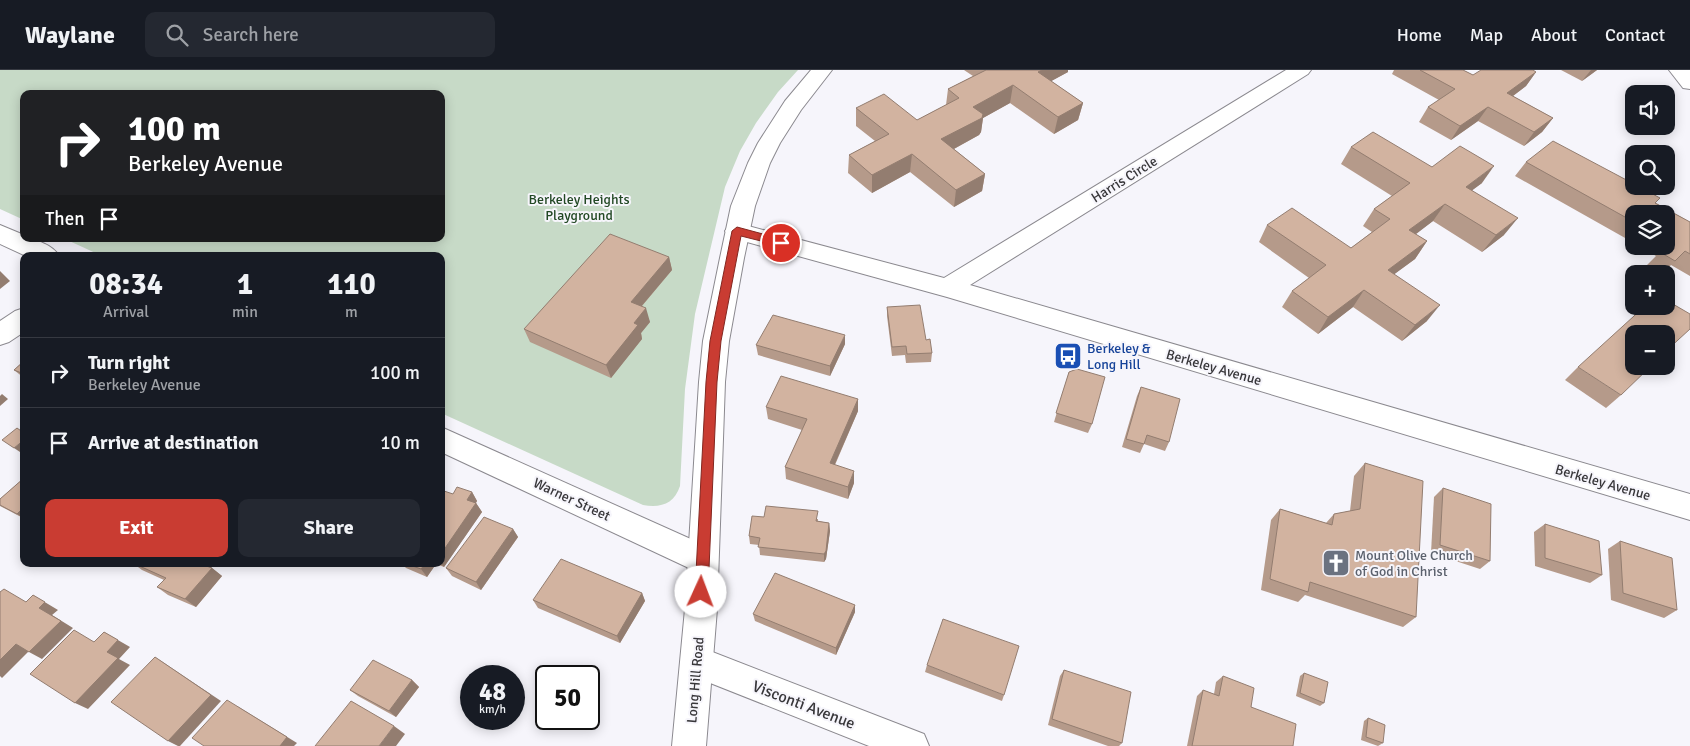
<!DOCTYPE html>
<meta charset="utf-8">
<style>
:root{--surface:#171b24;--page:#242831;--text:#f1f3f6;--muted:#9ea1a6;--line:#363941;--accent:#c93c32}
body{margin:0;font-family:Signika,sans-serif;background:var(--page);color:var(--text);height:100vh;display:flex;flex-direction:column;font-size:19px;white-space:nowrap}
*{box-sizing:border-box;margin:0}
p{font-size:16px;color:var(--muted)}
.icon{flex:none;width:28px;height:28px;fill:none;stroke:currentColor;stroke-width:2;stroke-linecap:round;stroke-linejoin:round}
.map{position:relative;flex:1;overflow:hidden}
.panel{position:absolute;left:20px;top:182px;width:425px;height:315px;display:flex;flex-direction:column;background:var(--surface);border-radius:10px;box-shadow:0 2px 12px #0003}
.panel>*{flex:none}
.banner{position:absolute;left:20px;top:20px;width:425px;height:152px;border-radius:10px;box-shadow:0 2px 12px #0003;background:#202124;color:#fff;overflow:hidden}
.buttons{position:absolute;left:1625px;top:15px;display:grid;gap:10px}
.buttons a{display:grid;place-items:center;width:50px;height:50px;border-radius:10px;background:var(--surface);box-shadow:0 2px 12px #0003;font-size:25px}
.speed{position:absolute;left:460px;top:595px;display:flex;gap:10px;font-size:25px;font-weight:700;text-align:center}
.speed>*{display:grid;place-content:center;width:65px;height:65px;border-radius:50%;background:var(--surface);box-shadow:0 2px 12px #0003;line-height:1}
.speed small{font-size:12px;font-weight:400}
.speed .limit{border:2px solid #111;border-radius:8px;background:#fff;color:#111}
.pin{position:absolute;display:grid;place-items:center;width:42px;height:42px;color:#fff;margin:-21px;border:2px solid #fff;border-radius:50%;box-shadow:0 1px 5px #0007}
.me{position:absolute;width:55px;margin:-28px;rotate:2deg;stroke-linejoin:round;filter:drop-shadow(0 0 4px #0008)}
.turn{display:flex;align-items:center;gap:18px;height:105px;padding:0 25px;font-size:22px}
.turn .icon{width:65px;height:65px;stroke-width:2.5}
.turn b{display:block;font-size:35px;line-height:42px}
.then{display:flex;align-items:center;height:48px;padding:0 25px;background:#0003;gap:10px;font-size:19px}
.eta{display:flex;justify-content:space-evenly;align-items:center;height:85px;text-align:center}
.eta b{font-size:30px;font-weight:800;line-height:35px}
.button{display:flex;gap:10px;margin-top:auto;padding:10px 25px}
.button a{flex:1;height:58px;border-radius:10px;background:var(--accent);color:#fff;font-size:20px;font-weight:800;line-height:58px;text-align:center}
.button a+a{background:var(--page);color:var(--text)}
ul{padding:0;list-style:none}
li{display:flex;align-items:center;gap:15px;height:70px;padding:0 25px;border-top:1px solid var(--line)}
li div{flex:1}
li b{display:block;font-size:19px}
li em{font-style:normal}
header{display:flex;align-items:center;gap:30px;box-sizing:border-box;height:70px;padding:0 25px;background:var(--surface);border-bottom:1px solid var(--line)}
header strong{font-size:24px}
nav{display:flex;gap:28px;margin-inline-start:auto;font-size:18px}
.search{width:350px;height:45px;background:var(--page);display:flex;align-items:center;gap:12px;box-sizing:border-box;padding:0 18px;border-radius:10px;color:var(--muted);font-size:19px}
.map>svg:first-child{display:block}
.green{fill:#c7dac7}
.lines{fill:none;stroke-linecap:round;stroke-linejoin:round}
.minor-casing{stroke:#8b898f;stroke-width:2}
.secondary-casing{stroke:#8b898f;stroke-width:2}
.minor{fill:#fff;fill-rule:evenodd}
.secondary{fill:#fff;fill-rule:evenodd}
.wall{fill:#b59a8a}
.shaded-wall{fill:#937d70}
.building{fill:#d2b3a0;stroke:#937d70}
.route{fill:#c93c32;stroke:#832720}
.labels{text-anchor:middle;stroke-width:4;stroke-linejoin:round;paint-order:stroke}
.street-label{font-size:14px;fill:#38373a;stroke:#f6f5fb}
.park-label{font-size:14px;fill:#224824;stroke:#f6f5fb}
.transit-label{font-size:14px;fill:#164399;stroke:#f6f5fb;text-anchor:start}
.worship-label{font-size:14px;fill:#5b616d;stroke:#f6f5fb;text-anchor:start}
.near-street-label{font-size:16px;fill:#38373a;stroke:#f6f5fb}
</style>
<header>
<strong>Waylane</strong>
<div class="search"><svg class="icon" aria-label="search" viewBox="0 0 24 24"><circle cx="10" cy="10" r="6"/><path d="M15 15l6 6"/></svg>Search here</div>
<nav><a>Home</a><a>Map</a><a>About</a><a>Contact</a></nav>
</header>
<div class="map">
<svg width="1690" height="676" viewBox="0 0 1690 676">
<rect width="100%" height="100%" fill="#f6f5fb"/>
<!-- green -->
<path class="green" d="M0,0H798L778,22L756,53L740,81L725,117L695,244L685,319L680,416C674,434 661,438 643,435L441,343V186H102L65,169H441V24H24V150L0,139Z"/>
<g class="lines">
<!-- minor casing -->
<g class="minor-casing">
<g id="minor">
<polygon points="1286,0 1311,0 1308,4 970,215 1690,424 1690,450 947,227 729,167 725,161 729,155 737,153 944,208"/>
<polygon points="1669,0 1690,0 1690,19 1683,18"/>
<path d="M0,155L24,165V169C36,169 53,175 59,186H26L0,174Z"/>
<polygon points="24,238 24,262 9,272 0,275 0,251 15,241"/>
<polygon points="441,357 713,479 717,489 713,499 702,503 691,499 441,382"/>
<polygon points="697,576 924,664 929,676 869,676 685,603 681,592 685,581"/>
</g>
</g>
<!-- secondary casing -->
<g class="secondary-casing">
<polygon id="secondary" points="811,0 832,0 801,40 780,73 770,93 755,136 744,188 729,271 725,312 717,539 706,676 672,676 685,539 699,312 703,271 720,188 731,136 748,93 758,73 785,31"/>
</g>
<!-- minor -->
<use href="#minor" class="minor"/>
<!-- secondary -->
<use href="#secondary" class="secondary"/>
</g>
<!-- wall -->
<g class="wall">
<polygon points="964,0 1068,0 1068,2 1051,11 1083,33 1078,50 1054,64 1010,33 983,48 981,62 979,65 954,79 985,104 982,121 954,137 910,102 872,123 848,103 849,85 875,71 856,56 856,38 917,50 946,35 948,19 973,6"/>
<polygon points="1394,0 1463,0 1473,5 1536,2 1526,16 1513,26 1553,48 1542,62 1524,76 1478,51 1451,70 1419,52 1428,37 1439,30 1392,4"/>
<polygon points="1561,0 1597,0 1582,11"/>
<polygon points="1351,77 1432,97 1482,113 1472,120 1504,165 1482,182 1433,151 1415,164 1427,171 1415,189 1394,204 1427,251 1402,271 1353,237 1318,264 1282,237 1292,221 1309,208 1259,172 1267,155 1351,178 1372,162 1363,156 1374,139 1392,126 1341,94"/>
<polygon points="1526,92 1656,133 1690,152 1690,206 1671,195 1662,204 1660,204 1646,196 1656,186 1639,176 1666,176 1666,144 1634,144 1634,173 1515,106"/>
<polygon points="669,187 672,200 642,236 650,252 641,263 642,269 611,308 530,272 524,259"/>
<polygon points="887,237 926,270 932,283 931,292 906,293 905,285 892,286 887,246"/>
<polygon points="845,274 830,306 758,285 756,275"/>
<polygon points="24,291 24,308 14,300"/>
<polygon points="1578,297 1621,325 1606,338 1565,310"/>
<polygon points="1069,302 1092,354 1088,363 1054,352"/>
<polygon points="1141,317 1169,372 1165,381 1144,374 1140,383 1122,377 1137,326"/>
<polygon points="858,329 858,341 835,395 854,413 848,429 786,409 785,397 802,360 768,349 766,337"/>
<polygon points="1365,393 1416,547 1403,557 1305,525 1298,532 1261,520 1271,450 1280,439 1326,453 1334,444 1350,441 1354,406"/>
<polygon points="24,408 24,448 23,448 0,436 0,429"/>
<polygon points="1443,418 1490,491 1480,499 1431,483 1434,427"/>
<polygon points="472,422 477,431 476,433 482,442 444,497 436,494 427,507 406,498 402,494 441,494 453,424"/>
<polygon points="764,447 818,449 818,451 829,453 830,461 826,489 824,492 760,485 759,475 750,474 749,466"/>
<polygon points="1545,454 1602,505 1590,513 1535,496 1534,462"/>
<polygon points="513,459 518,467 481,520 452,506 446,498"/>
<polygon points="1620,471 1677,540 1664,548 1611,530 1608,479"/>
<polygon points="134,494 201,494 212,498 222,506 196,537 168,525 157,517 164,510 142,500"/>
<polygon points="642,523 645,531 620,573 538,538 533,530"/>
<polygon points="855,535 855,542 836,585 755,551 753,544"/>
<polygon points="927,595 1004,625 1002,631 925,602"/>
<polygon points="1064,600 1122,673 1119,676 1108,676 1048,655 1060,606"/>
<polygon points="1304,603 1324,633 1320,636 1296,626 1300,606"/>
<polygon points="1223,606 1251,637 1293,676 1187,676 1197,626 1203,620 1214,624 1216,612"/>
<polygon points="412,610 419,617 396,647 358,626 350,620"/>
<polygon points="1368,648 1383,673 1378,676 1361,670 1364,651"/>
</g>
<!-- shaded-wall -->
<g class="shaded-wall">
<polygon points="1042,0 1068,0 1068,2 1035,20 1038,2"/>
<polygon points="1591,0 1597,0 1582,11"/>
<polygon points="1536,2 1526,16 1497,38 1507,23"/>
<polygon points="1013,15 1010,33 983,48 981,62 979,65 939,87 941,69 973,37"/>
<polygon points="1083,33 1078,50 1054,64 1058,47"/>
<polygon points="1488,37 1478,51 1451,70 1460,56"/>
<polygon points="1553,48 1542,62 1524,76 1534,62"/>
<polygon points="912,84 910,102 872,123 872,105"/>
<polygon points="1494,96 1482,113 1454,134 1466,117"/>
<polygon points="985,104 982,121 954,137 956,120"/>
<polygon points="1445,134 1433,151 1398,178 1409,160"/>
<polygon points="1518,148 1504,165 1482,182 1496,165"/>
<polygon points="1427,171 1415,189 1377,217 1388,200"/>
<polygon points="669,187 672,200 634,245 631,232"/>
<polygon points="0,201 10,211 0,219"/>
<polygon points="1364,220 1353,237 1318,264 1328,247"/>
<polygon points="1440,235 1427,251 1402,271 1415,255"/>
<polygon points="646,238 650,252 641,263 642,269 611,308 606,295 634,253"/>
<polygon points="845,265 845,274 830,306 830,296"/>
<polygon points="2,324 8,329 0,336 0,326"/>
<polygon points="858,329 858,341 830,405 830,393"/>
<polygon points="24,370 24,380 20,382 14,378"/>
<polygon points="854,401 854,413 848,429 848,417"/>
<polygon points="472,422 477,431 472,438 467,430"/>
<polygon points="476,433 482,442 444,497 441,494 441,484"/>
<polygon points="24,437 24,448 23,448 17,444"/>
<polygon points="829,453 830,461 826,489 824,492 824,484"/>
<polygon points="513,459 518,467 481,520 476,512"/>
<polygon points="425,494 436,494 427,507 421,499"/>
<polygon points="212,498 222,506 196,537 185,529"/>
<polygon points="642,523 645,531 620,573 617,566"/>
<polygon points="33,525 58,540 52,545 73,558 42,589 29,582 39,538"/>
<polygon points="855,535 855,542 836,585 836,578"/>
<polygon points="104,562 130,577 119,589 130,595 88,639 75,633 107,582"/>
<polygon points="16,574 29,581 2,608 0,606 0,590"/>
<polygon points="155,587 221,631 180,676 178,676 168,671"/>
<polygon points="412,610 419,617 396,647 389,641"/>
<polygon points="237,636 297,673 294,676 280,676"/>
<polygon points="394,656 405,664 396,676 379,676"/>
</g>
<!-- building -->
<g class="building">
<polygon points="986,0 1042,0 1038,2 1083,33 1058,47 1013,15 973,37 983,44 982,48 941,69 985,104 956,120 912,84 872,105 849,85 889,64 856,38 884,24 917,50 959,28 948,19"/>
<polygon points="1420,0 1463,0 1473,5 1481,0 1533,0 1536,2 1507,23 1553,48 1534,62 1488,37 1460,56 1428,37 1455,19"/>
<polygon points="1373,62 1432,97 1460,76 1494,96 1466,117 1518,148 1496,165 1445,134 1409,160 1427,171 1388,200 1440,235 1415,255 1364,220 1328,247 1292,221 1326,195 1267,155 1292,138 1351,178 1390,149 1374,139 1410,113 1351,77"/>
<polygon points="1553,71 1634,114 1634,116 1638,116 1660,128 1655,133 1690,152 1690,184 1685,181 1675,191 1660,182 1670,172 1666,170 1666,144 1634,144 1634,152 1526,92"/>
<polygon points="610,164 669,187 631,232 646,238 634,253 638,255 606,295 524,259"/>
<polygon points="1666,230 1690,244 1690,259 1666,281 1666,264 1634,264 1634,296 1651,296 1621,325 1578,297 1645,236 1666,236"/>
<polygon points="920,235 926,270 930,269 932,283 907,284 906,276 892,277 887,237"/>
<polygon points="773,245 845,265 830,296 756,275"/>
<polygon points="24,291 24,304 14,300"/>
<polygon points="1077,299 1105,307 1092,354 1056,343 1069,302"/>
<polygon points="781,306 858,329 830,393 854,401 848,417 785,397 807,349 766,337"/>
<polygon points="1141,317 1180,329 1169,372 1147,365 1144,374 1126,369"/>
<polygon points="17,358 24,363 24,370 14,378 2,370"/>
<polygon points="1365,393 1423,411 1416,547 1310,512 1308,522 1270,509 1280,439 1332,455 1334,444 1360,439"/>
<polygon points="24,408 24,437 17,444 0,435 0,429"/>
<polygon points="457,417 472,422 467,430 476,433 441,484 441,420 453,424"/>
<polygon points="1443,418 1491,434 1490,491 1440,475"/>
<polygon points="766,436 818,441 816,451 829,453 826,481 824,484 758,477 760,468 749,466 752,446 764,447"/>
<polygon points="484,447 513,459 476,512 446,498"/>
<polygon points="1545,454 1599,471 1602,505 1545,488"/>
<polygon points="1620,471 1672,488 1677,540 1623,523"/>
<polygon points="561,489 642,523 617,566 533,530"/>
<polygon points="135,494 201,494 212,498 185,529 157,517 166,508"/>
<polygon points="407,494 425,494 421,499"/>
<polygon points="775,503 855,535 836,578 753,544"/>
<polygon points="4,519 26,532 33,525 45,532 39,538 61,551 29,582 16,574 0,590 0,522"/>
<polygon points="943,549 1019,576 1004,625 927,595"/>
<polygon points="74,560 94,572 104,562 118,570 107,582 118,588 75,633 30,604"/>
<polygon points="155,587 211,625 168,671 111,632"/>
<polygon points="373,590 412,610 389,641 350,620"/>
<polygon points="1064,600 1131,622 1122,673 1052,649"/>
<polygon points="1304,603 1328,612 1324,633 1300,623"/>
<polygon points="1223,606 1254,618 1251,637 1296,654 1293,676 1192,676 1203,620 1219,626"/>
<polygon points="227,630 287,667 280,676 204,676 192,668"/>
<polygon points="351,631 394,656 379,676 315,676"/>
<polygon points="1368,648 1385,655 1383,673 1366,667"/>
</g>
<!-- route -->
<polygon class="route" points="737,157 785,170 786,173 781,176 741,166 721,271 717,312 708,522 706,526 701,528 697,526 695,522 706,312 710,271 732,161"/>
<!-- icons -->
<defs>
<g id="bus-square" transform="scale(1.4375)"><rect x="-9" y="-9" width="18" height="18" rx="4" fill="#1a4fb4" stroke="#f6f5fb"/><path d="M-5-6H5V4H4V6H2V4H-2V6H-4V4H-5ZM-3.5-4V0h7V-4ZM-3.5 1.2v1.5H-2V1.2ZM2 1.2v1.5H3.5V1.2Z" fill="#fff"/></g>
<g id="church-square" transform="scale(1.4375)"><rect x="-9" y="-9" width="18" height="18" rx="4" fill="#6b7280" stroke="#f6f5fb"/><path d="M-1.2-6h2.4v3.5h3.3v2.4h-3.3V6h-2.4V-.1h-3.3v-2.4h3.3Z" fill="#fff"/></g>
</defs>
<g fill-rule="evenodd">
<use href="#bus-square" x="1068" y="286"/>
<use href="#church-square" x="1336" y="493"/>
</g>
<g class="labels">
<!-- street labels -->
<g class="street-label">
<text transform="translate(1124 109) rotate(-32)" y="5">Harris Circle</text>
<text transform="translate(1214 297) rotate(16)" y="5">Berkeley Avenue</text>
<text transform="translate(1603 412) rotate(16)" y="5">Berkeley Avenue</text>
<text transform="translate(572 429) rotate(25)" y="5">Warner Street</text>
<text transform="translate(695 610) rotate(-85)" y="5">Long Hill Road</text>
</g>
<!-- park labels -->
<g class="park-label">
<text x="579" y="134">Berkeley Heights<tspan x="579" dy="16">Playground</tspan></text>
</g>
<!-- transit labels -->
<g class="transit-label">
<text x="1087" y="283">Berkeley &amp;<tspan x="1087" dy="16">Long Hill</tspan></text>
</g>
<!-- worship labels -->
<g class="worship-label">
<text x="1355" y="490">Mount Olive Church<tspan x="1355" dy="16">of God in Christ</tspan></text>
</g>
<!-- near-street labels -->
<g class="near-street-label">
<text transform="translate(804 634) rotate(21)" y="6">Visconti Avenue</text>
</g>
</g>
</svg>
<div class="buttons">
<a><svg class="icon" aria-label="sound" viewBox="0 0 24 24"><path d="M4 9h4l5-4v14l-5-4H4zM17 9q2 3 0 6"/></svg></a>
<a><svg class="icon" aria-label="search" viewBox="0 0 24 24"><circle cx="10" cy="10" r="6"/><path d="M15 15l6 6"/></svg></a>
<a><svg class="icon" aria-label="layers" viewBox="0 0 24 24"><path d="M12 4l9 5-9 5-9-5zM3 14l9 5 9-5"/></svg></a>
<a>+</a>
<a>−</a>
</div>
<div class="speed"><div>48<small>km/h</small></div><div class="limit">50</div></div>
<div class="pin" style="left:781px;top:173px;background:#d93025"><svg class="icon" aria-label="arrive" viewBox="0 0 24 24"><path d="M6 21V4h12l-3 4 3 4H6"/></svg></div>
<svg class="me" style="left:701px;top:522px" viewBox="-20 -20 40 40"><circle r="19" fill="#fff"/><path d="M0-13L10 11 0 6-10 11z" fill="#c93c32"/></svg>
<div class="banner">
<div class="turn"><svg class="icon" aria-label="right" viewBox="0 0 24 24"><path d="M7 20v-9h11M14 6l5 5-5 5"/></svg><div><b>100 m</b>Berkeley Avenue</div></div>
<div class="then">Then<svg class="icon" aria-label="arrive" viewBox="0 0 24 24"><path d="M6 21V4h12l-3 4 3 4H6"/></svg></div>
</div>
<section class="panel">
<div class="eta">
<div><b>08:34</b><p>Arrival</p></div>
<div><b>1</b><p>min</p></div>
<div><b>110</b><p>m</p></div>
</div>
<ul>
<li><svg class="icon" aria-label="right" viewBox="0 0 24 24"><path d="M7 20v-9h11M14 6l5 5-5 5"/></svg><div><b>Turn right</b><p>Berkeley Avenue</p></div><em>100 m</em></li>
<li><svg class="icon" aria-label="arrive" viewBox="0 0 24 24"><path d="M6 21V4h12l-3 4 3 4H6"/></svg><div><b>Arrive at destination</b></div><em>10 m</em></li>
</ul>
<div class="button"><a>Exit</a><a>Share</a></div>
</section>
</div>
